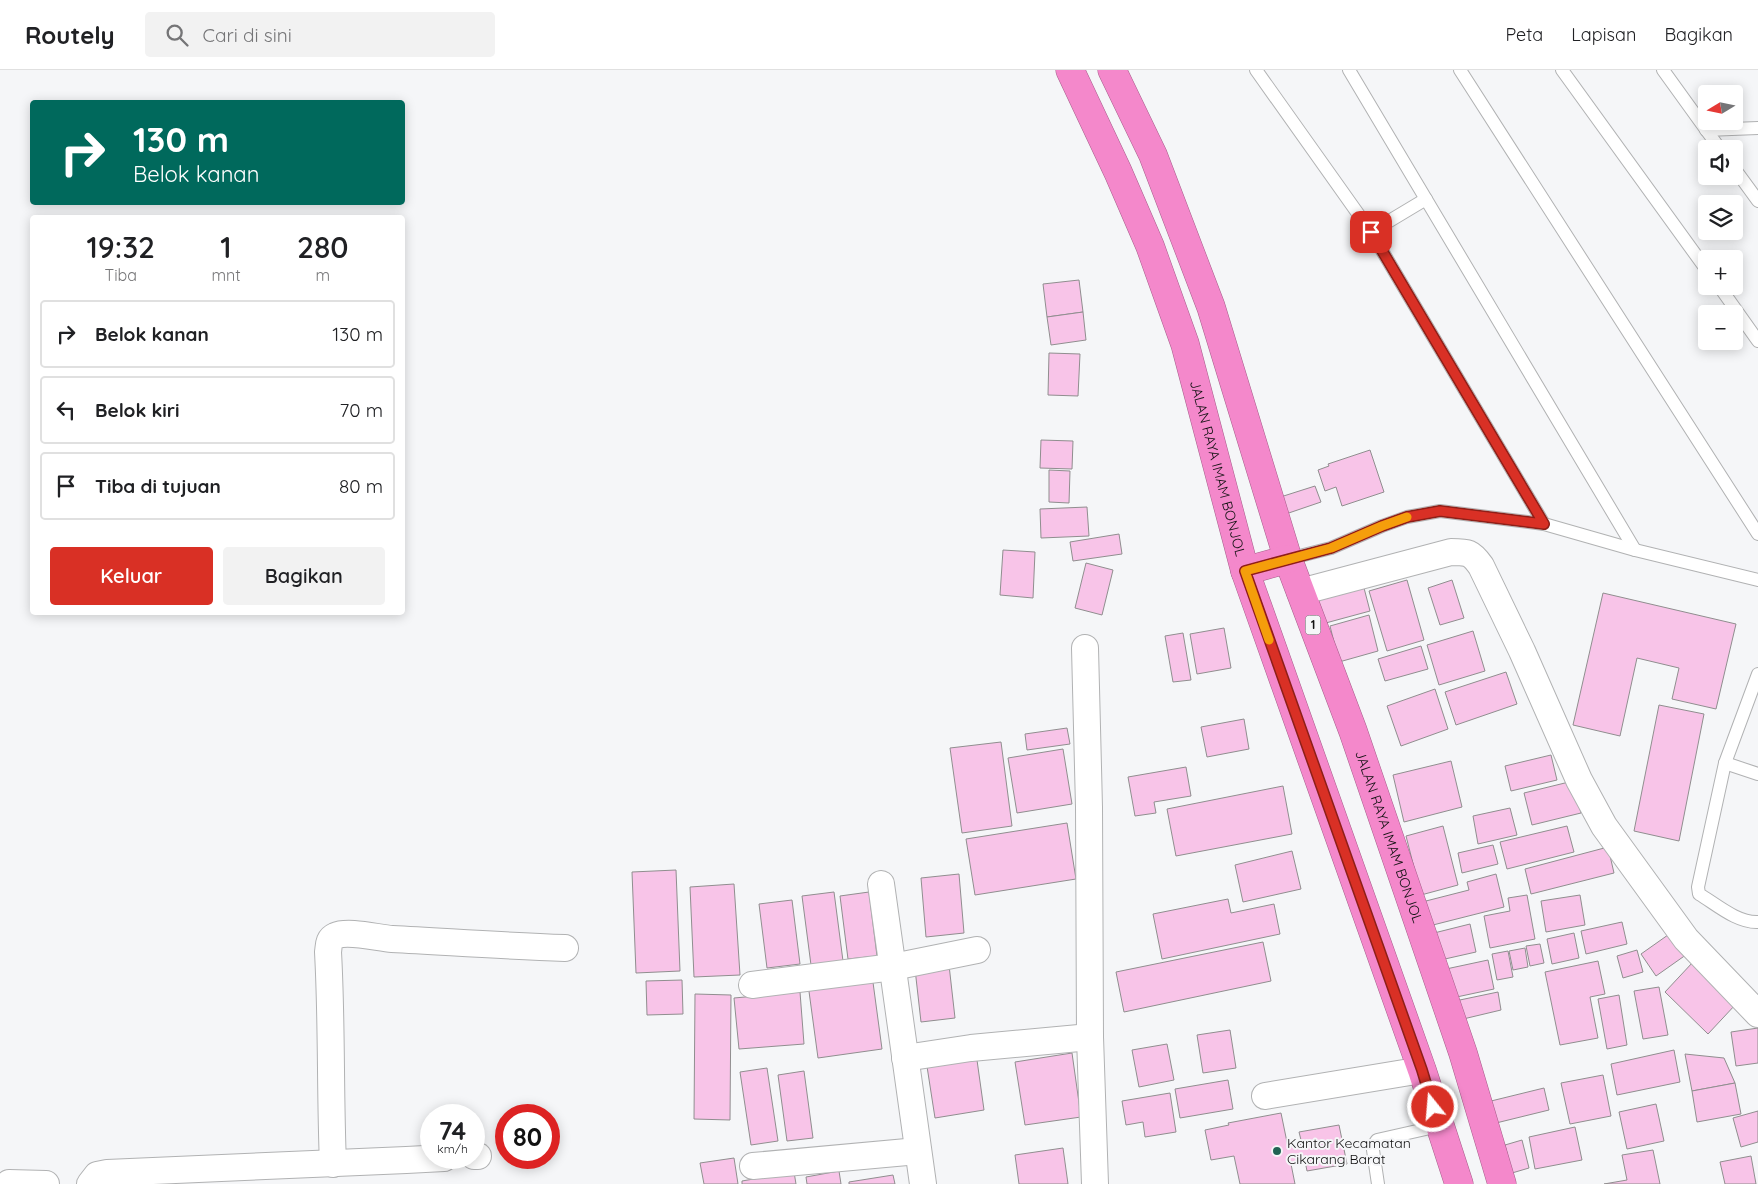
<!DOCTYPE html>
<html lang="id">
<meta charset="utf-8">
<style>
:root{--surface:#fff;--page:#f2f2f2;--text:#202124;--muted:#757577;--line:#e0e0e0;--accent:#d93025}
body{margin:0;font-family:Quicksand,sans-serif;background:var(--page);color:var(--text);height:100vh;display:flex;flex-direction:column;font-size:19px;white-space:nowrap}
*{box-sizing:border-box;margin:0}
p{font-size:16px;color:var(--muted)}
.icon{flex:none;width:28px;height:28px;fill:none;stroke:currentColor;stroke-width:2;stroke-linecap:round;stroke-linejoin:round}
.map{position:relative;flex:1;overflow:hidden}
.sheet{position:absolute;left:30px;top:145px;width:375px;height:400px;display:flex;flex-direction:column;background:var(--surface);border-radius:5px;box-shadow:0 2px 12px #0003}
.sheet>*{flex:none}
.top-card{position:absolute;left:30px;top:30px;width:375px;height:105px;border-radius:5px;box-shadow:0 2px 12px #0003;background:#00695c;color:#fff;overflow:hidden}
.needle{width:32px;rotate:260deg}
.buttons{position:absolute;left:1698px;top:15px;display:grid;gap:10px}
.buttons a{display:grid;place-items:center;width:45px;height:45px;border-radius:5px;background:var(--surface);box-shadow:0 2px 12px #0003;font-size:25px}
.speed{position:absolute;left:420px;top:1034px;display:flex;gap:10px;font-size:25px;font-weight:700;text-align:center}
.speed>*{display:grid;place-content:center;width:65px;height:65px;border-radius:50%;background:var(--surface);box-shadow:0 2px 12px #0003;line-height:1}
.speed small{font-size:12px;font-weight:400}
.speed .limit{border:8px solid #d22;background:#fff;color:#111}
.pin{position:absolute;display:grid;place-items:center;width:42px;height:42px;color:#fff;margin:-21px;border-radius:10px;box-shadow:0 2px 8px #0006}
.me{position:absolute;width:55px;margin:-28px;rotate:343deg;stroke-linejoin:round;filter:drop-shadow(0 0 4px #0008)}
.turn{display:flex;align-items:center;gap:18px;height:105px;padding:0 20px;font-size:22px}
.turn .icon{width:65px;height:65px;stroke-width:2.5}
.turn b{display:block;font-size:35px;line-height:42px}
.eta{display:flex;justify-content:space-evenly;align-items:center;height:85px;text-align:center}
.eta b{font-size:30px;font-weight:600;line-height:35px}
.primary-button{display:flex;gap:10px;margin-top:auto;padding:10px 20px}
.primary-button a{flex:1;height:58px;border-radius:5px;background:var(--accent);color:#fff;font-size:20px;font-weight:600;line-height:58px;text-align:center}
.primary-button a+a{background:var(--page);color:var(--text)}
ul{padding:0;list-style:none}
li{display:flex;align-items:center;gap:15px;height:68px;margin:0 10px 8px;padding:0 10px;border:2px solid var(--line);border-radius:5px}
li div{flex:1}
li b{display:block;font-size:19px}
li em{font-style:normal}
header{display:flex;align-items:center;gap:30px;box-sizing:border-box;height:70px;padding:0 25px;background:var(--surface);border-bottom:1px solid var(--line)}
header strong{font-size:24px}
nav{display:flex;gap:28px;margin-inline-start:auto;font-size:18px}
.search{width:350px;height:45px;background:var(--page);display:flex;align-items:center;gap:12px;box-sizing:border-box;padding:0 18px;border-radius:5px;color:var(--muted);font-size:19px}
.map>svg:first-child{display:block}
.building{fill:#f8c4e8;stroke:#908e8f}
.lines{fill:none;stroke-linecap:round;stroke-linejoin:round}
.lane-casing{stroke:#b1b2b3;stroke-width:14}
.street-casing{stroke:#b1b2b3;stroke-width:28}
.highway-casing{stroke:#a55f8a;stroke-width:29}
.lane{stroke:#fff;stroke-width:12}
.street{stroke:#fff;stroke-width:26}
.highway{stroke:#f488cb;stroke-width:28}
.route-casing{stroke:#8d1f18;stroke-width:12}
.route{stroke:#d93025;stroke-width:9}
.slow{stroke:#f59e0b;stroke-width:9}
.poi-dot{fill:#216353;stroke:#f5f6f8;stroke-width:2}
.labels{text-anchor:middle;stroke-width:4;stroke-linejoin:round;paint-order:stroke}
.shield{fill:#f5f6f8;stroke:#565657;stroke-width:1}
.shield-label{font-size:12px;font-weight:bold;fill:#121212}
.street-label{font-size:14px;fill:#121212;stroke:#f5f6f8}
.poi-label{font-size:14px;fill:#121212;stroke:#f5f6f8;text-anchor:start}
</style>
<header>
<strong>Routely</strong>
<div class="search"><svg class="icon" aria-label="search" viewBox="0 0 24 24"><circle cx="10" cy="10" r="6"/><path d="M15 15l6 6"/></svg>Cari di sini</div>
<nav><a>Peta</a><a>Lapisan</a><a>Bagikan</a></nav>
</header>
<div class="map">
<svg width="1758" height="1114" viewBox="0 0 1758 1114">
<rect width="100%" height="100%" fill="#f5f6f8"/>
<!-- building -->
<g class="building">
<polygon points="1079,210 1083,242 1047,247 1043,214"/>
<polygon points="1083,242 1086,270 1051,275 1047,247"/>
<polygon points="1049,283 1080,284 1078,326 1048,325"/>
<polygon points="1041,370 1073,371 1072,399 1040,398"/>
<polygon points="1370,380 1384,422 1342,436 1336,417 1325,421 1318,400 1329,396 1328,394"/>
<polygon points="1049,400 1070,401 1069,433 1049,432"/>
<polygon points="1315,416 1321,432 1277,447 1271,430"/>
<polygon points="1087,437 1089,466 1041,468 1040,439"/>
<polygon points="1119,464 1122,484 1073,491 1070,472"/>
<polygon points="1003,480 1035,482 1033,528 1000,525"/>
<polygon points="1086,493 1113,500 1102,545 1075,538"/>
<polygon points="1407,510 1424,570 1387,581 1369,521"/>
<polygon points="1452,510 1464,548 1440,555 1428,518"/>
<polygon points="1364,518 1370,541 1322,554 1315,531"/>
<polygon points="1603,523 1736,554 1716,639 1672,629 1679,598 1637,588 1620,666 1573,655"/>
<polygon points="1369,545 1378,581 1339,592 1330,556"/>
<polygon points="1224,558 1231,598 1197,604 1190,564"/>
<polygon points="1473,561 1485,601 1439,615 1427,575"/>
<polygon points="1183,563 1191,610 1173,612 1165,566"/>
<polygon points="1421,576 1428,599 1385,611 1378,589"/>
<polygon points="1506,602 1517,634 1456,655 1445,622"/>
<polygon points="1435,619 1448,659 1401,676 1387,636"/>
<polygon points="1659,635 1704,644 1679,771 1634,761"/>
<polygon points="1244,649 1249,679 1207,687 1201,657"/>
<polygon points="1067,658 1070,674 1027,680 1025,664"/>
<polygon points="1001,672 1012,756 962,763 950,678"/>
<polygon points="1063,679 1072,734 1017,743 1008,688"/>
<polygon points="1551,685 1557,710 1511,721 1505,696"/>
<polygon points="1451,691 1462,737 1404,752 1393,705"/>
<polygon points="1186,697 1191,726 1154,732 1156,743 1135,746 1128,707"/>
<polygon points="1573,711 1581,743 1532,755 1524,723"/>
<polygon points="1283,716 1292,764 1176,786 1167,739"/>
<polygon points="1510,738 1517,765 1478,774 1473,746"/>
<polygon points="1067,753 1076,809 975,825 966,769"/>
<polygon points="1443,756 1458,815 1421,825 1406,766"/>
<polygon points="1567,756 1574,782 1507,799 1500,772"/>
<polygon points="1493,775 1498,794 1462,803 1458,783"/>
<polygon points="1608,777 1614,803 1531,824 1525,799"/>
<polygon points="1292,781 1301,819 1243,832 1235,795"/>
<polygon points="676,800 680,901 636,903 632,802"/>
<polygon points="959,804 964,863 926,867 921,808"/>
<polygon points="1496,804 1504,837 1429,856 1422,832 1469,820 1467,812"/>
<polygon points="734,814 740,905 694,907 690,817"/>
<polygon points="834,822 843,891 811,895 802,826"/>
<polygon points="869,822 877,886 848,889 840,826"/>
<polygon points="1527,825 1535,869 1490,878 1484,846 1510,841 1508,828"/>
<polygon points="1580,825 1585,855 1546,862 1541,831"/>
<polygon points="1228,829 1231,843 1274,834 1280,864 1162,889 1153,844"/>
<polygon points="792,830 800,894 767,898 759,834"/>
<polygon points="1622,852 1627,874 1586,884 1581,861"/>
<polygon points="1470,854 1476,882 1436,891 1430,864"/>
<polygon points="1675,860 1690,882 1656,906 1641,884"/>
<polygon points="1574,863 1579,888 1552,894 1547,869"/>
<polygon points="1263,872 1271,911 1124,942 1116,902"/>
<polygon points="1540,874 1544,893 1530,896 1526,876"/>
<polygon points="1525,878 1528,897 1513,900 1509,881"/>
<polygon points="1637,880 1643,902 1623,908 1617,886"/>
<polygon points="1508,881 1513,907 1497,910 1492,884"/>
<polygon points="1488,890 1494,919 1452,928 1446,899"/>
<polygon points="1598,891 1605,924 1590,927 1598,968 1560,975 1545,902"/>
<polygon points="1693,892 1736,934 1708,964 1665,922"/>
<polygon points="949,895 955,948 921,952 915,899"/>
<polygon points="872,905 882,979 818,988 808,914"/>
<polygon points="682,910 683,944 647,945 646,911"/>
<polygon points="1659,917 1668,965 1643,969 1634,921"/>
<polygon points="800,922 804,974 739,979 734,928"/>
<polygon points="1498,922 1501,940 1459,950 1455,931"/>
<polygon points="695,924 731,925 730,1050 694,1049"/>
<polygon points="1619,925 1627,975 1607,979 1598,929"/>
<polygon points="1758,958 1758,993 1736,996 1731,962"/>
<polygon points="1230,960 1236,998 1203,1003 1197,965"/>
<polygon points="1167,974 1174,1010 1139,1017 1132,980"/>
<polygon points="1674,980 1680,1012 1617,1025 1611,994"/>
<polygon points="976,983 984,1040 935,1048 926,990"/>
<polygon points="1072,983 1081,1047 1025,1055 1015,992"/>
<polygon points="1685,984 1724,988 1735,1013 1692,1021"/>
<polygon points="767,998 778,1071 751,1075 740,1002"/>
<polygon points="804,1001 813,1068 787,1071 778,1005"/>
<polygon points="1603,1005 1611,1046 1570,1054 1561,1013"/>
<polygon points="1228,1010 1233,1039 1180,1048 1175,1019"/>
<polygon points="1735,1013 1741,1044 1697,1052 1692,1021"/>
<polygon points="1544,1018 1549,1040 1492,1054 1487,1032"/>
<polygon points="1170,1023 1176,1062 1145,1067 1143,1052 1126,1055 1122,1031"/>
<polygon points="1656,1034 1664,1071 1627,1079 1619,1042"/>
<polygon points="1758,1041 1758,1072 1741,1077 1733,1048"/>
<polygon points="1281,1043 1288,1077 1302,1074 1299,1062 1339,1055 1347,1094 1307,1101 1305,1091 1291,1094 1295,1114 1240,1114 1234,1086 1211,1090 1205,1060 1229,1055 1228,1053"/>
<polygon points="1575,1057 1582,1090 1535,1099 1529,1067"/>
<polygon points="1522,1070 1529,1098 1512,1103 1505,1075"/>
<polygon points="1063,1078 1068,1114 1019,1114 1015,1085"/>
<polygon points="1653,1080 1660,1114 1604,1114 1627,1110 1622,1085"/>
<polygon points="1751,1086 1756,1114 1725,1114 1720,1092"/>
<polygon points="734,1088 738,1114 704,1114 700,1093"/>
<polygon points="839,1101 841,1114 807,1114 806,1107"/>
<polygon points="794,1102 796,1114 742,1114 742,1111"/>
<polygon points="893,1105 895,1114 849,1114 849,1112"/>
</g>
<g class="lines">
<!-- lane casing -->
<g class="lane-casing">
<g id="lane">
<polyline points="1256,0 1371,162 1544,454"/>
<polyline points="1349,0 1635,480"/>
<polyline points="1460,0 1758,464"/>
<polyline points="1562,0 1706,199"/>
<polyline points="1663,0 1720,79"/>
<polyline points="1706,60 1758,58"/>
<polyline points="1734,98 1758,131"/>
<polyline points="1371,162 1426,129"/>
<polyline points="1719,216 1758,271"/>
<polyline points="1288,489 1331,478 1382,456 1407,447 1440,441 1544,454 1635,480 1758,510"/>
<path d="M1758,604L1725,693L1698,817L1699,824C1716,834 1737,853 1758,852"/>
<polyline points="1725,693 1758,704"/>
<polyline points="1378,1114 1373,1080 1373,1076 1377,1070 1439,1056"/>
</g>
</g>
<!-- street casing -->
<g class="street-casing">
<g id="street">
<path d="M1300,522L1451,482C1468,482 1471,482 1481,496L1522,581L1579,710L1604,756L1686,869L1758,944"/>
<polyline points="1085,578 1089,737 1090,967 1095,1114"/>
<polyline points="881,814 923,1114"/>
<polyline points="752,915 893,897 977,880"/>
<polyline points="905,988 971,978 1090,967"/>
<polyline points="1265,1026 1422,1000"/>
<polyline points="474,1086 478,1086"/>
<path d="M333,1094C330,1023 332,953 328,882C329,876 328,869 335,866C348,860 378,868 392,869C450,872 508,876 565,878"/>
<polyline points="753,1096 918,1081"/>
<polyline points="9,1113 46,1114"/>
<path d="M90,1114L97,1105L107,1103C220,1097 332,1094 444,1088"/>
</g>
</g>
<!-- highway casing -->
<g class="highway-casing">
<g id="highway">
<path id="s1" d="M1070,0L1118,102L1150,176L1185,274L1245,501L1422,1000L1459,1114"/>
<path id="s2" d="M1112,0L1153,85L1211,237L1288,489L1353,661L1463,983L1502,1114"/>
<polyline points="1245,501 1288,489"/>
</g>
</g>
<!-- lane -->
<use href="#lane" class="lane"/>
<!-- street -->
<use href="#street" class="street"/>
<!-- highway -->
<use href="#highway" class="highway"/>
</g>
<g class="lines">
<!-- route casing -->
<g class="route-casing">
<polyline id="route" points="1371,162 1544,454 1440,441 1407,447 1382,456 1331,478 1245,501 1422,1000 1433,1037"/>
</g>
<!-- route -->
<use href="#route" class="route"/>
<!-- slow -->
<polyline class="slow" points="1269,570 1245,501 1331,478 1382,456 1407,447"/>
</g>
<!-- markers -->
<circle class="poi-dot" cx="1277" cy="1081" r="5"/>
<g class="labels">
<!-- shield labels -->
<rect class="shield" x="1305.5" y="545.5" width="15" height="19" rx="4"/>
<g class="shield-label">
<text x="1313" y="559">1</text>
</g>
<!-- street labels -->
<g class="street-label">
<text dy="5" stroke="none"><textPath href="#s1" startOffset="426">JALAN RAYA IMAM BONJOL</textPath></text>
<text dy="5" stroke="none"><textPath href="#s2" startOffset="816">JALAN RAYA IMAM BONJOL</textPath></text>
</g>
<!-- poi labels -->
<g class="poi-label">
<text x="1287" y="1078">Kantor Kecamatan<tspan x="1287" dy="16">Cikarang Barat</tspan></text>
</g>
</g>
</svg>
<div class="buttons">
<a><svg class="needle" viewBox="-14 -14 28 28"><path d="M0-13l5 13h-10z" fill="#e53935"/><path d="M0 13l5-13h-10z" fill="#757577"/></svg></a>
<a><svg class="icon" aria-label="sound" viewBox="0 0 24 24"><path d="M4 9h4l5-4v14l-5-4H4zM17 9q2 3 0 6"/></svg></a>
<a><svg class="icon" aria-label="layers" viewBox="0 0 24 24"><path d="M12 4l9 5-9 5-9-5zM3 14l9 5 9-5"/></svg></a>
<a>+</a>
<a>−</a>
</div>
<div class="speed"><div>74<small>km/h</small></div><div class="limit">80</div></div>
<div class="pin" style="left:1371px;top:162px;background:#d93025"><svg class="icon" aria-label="arrive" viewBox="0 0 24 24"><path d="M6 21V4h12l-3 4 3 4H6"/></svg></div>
<svg class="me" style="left:1433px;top:1037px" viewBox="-20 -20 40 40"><circle r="17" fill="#d93025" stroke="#fff" stroke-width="3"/><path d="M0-11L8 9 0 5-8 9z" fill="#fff"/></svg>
<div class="top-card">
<div class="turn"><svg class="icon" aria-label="right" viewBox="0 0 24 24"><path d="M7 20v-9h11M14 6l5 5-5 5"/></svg><div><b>130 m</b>Belok kanan</div></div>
</div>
<section class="sheet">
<div class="eta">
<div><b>19:32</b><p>Tiba</p></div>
<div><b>1</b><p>mnt</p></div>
<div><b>280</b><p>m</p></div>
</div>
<ul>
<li><svg class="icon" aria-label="right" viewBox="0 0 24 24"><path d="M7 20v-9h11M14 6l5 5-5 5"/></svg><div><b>Belok kanan</b></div><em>130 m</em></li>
<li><svg class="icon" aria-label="left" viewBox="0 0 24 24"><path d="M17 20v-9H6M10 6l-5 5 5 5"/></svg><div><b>Belok kiri</b></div><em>70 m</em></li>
<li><svg class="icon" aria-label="arrive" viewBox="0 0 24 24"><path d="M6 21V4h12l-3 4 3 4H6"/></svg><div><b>Tiba di tujuan</b></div><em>80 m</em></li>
</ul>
<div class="primary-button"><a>Keluar</a><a>Bagikan</a></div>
</section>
</div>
